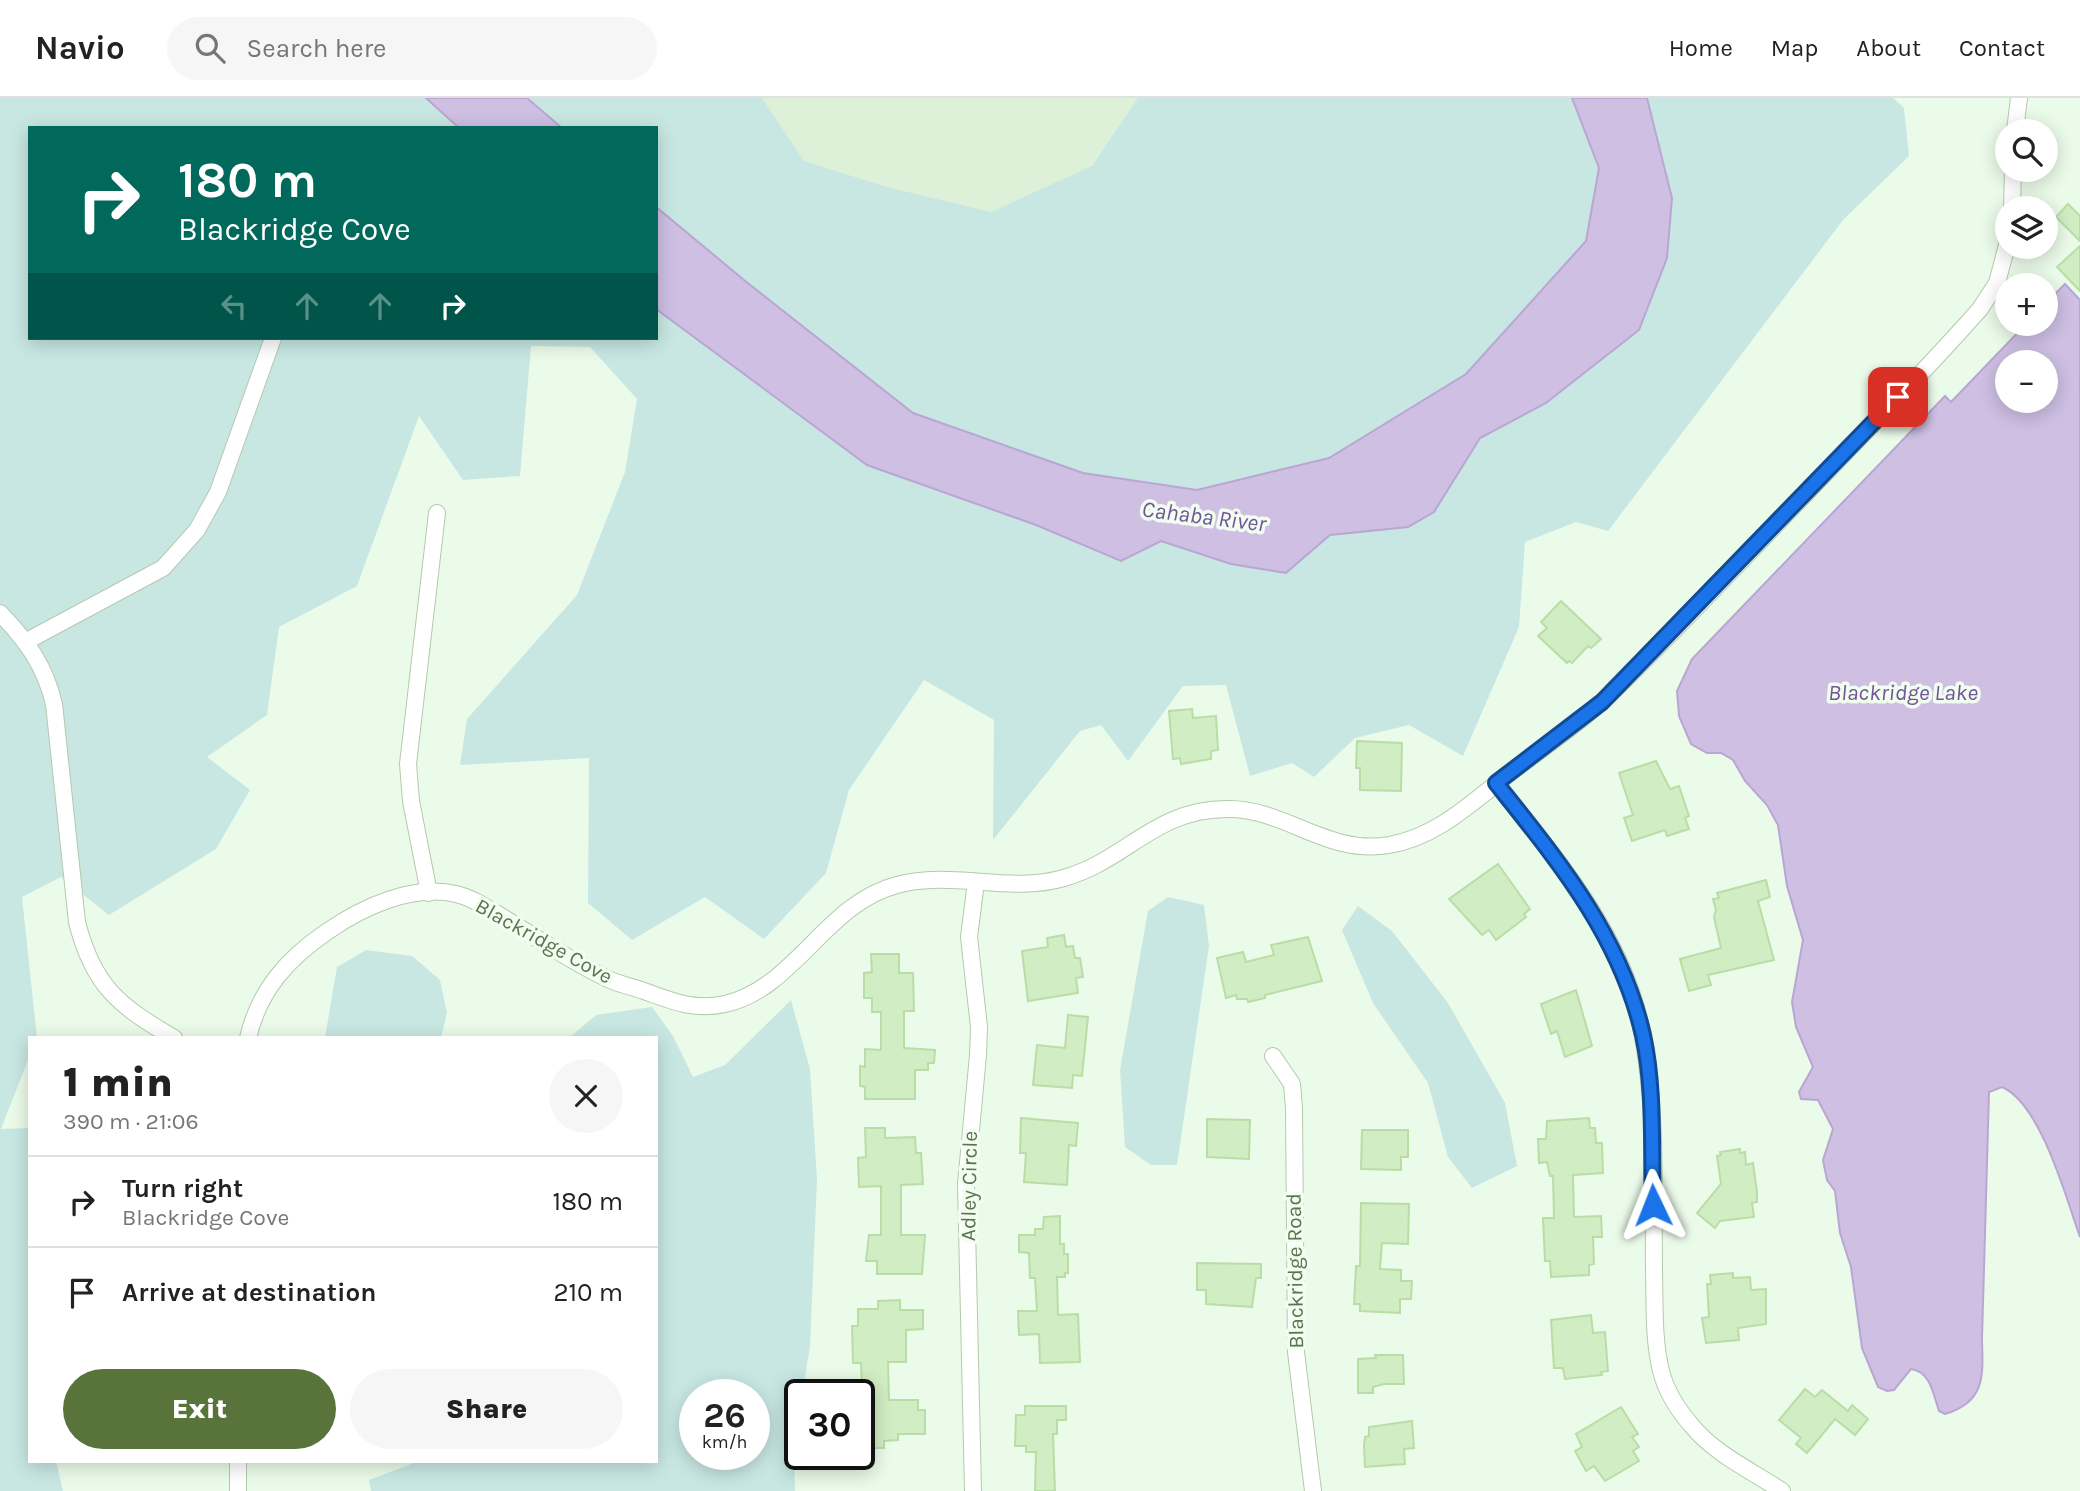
<!DOCTYPE html>
<meta charset="utf-8">
<style>
:root{--surface:#fff;--page:#f6f6f6;--text:#222;--muted:#767676;--line:#e0e0e0;--accent:#58743b}
body{margin:0;font-family:Karla,sans-serif;background:var(--page);color:var(--text);height:100vh;display:flex;flex-direction:column;font-size:26px;white-space:nowrap}
*{box-sizing:border-box;margin:0}
p{font-size:23px;color:var(--muted)}
.icon{flex:none;width:38px;height:38px;fill:none;stroke:currentColor;stroke-width:2;stroke-linecap:round;stroke-linejoin:round}
.map{position:relative;flex:1;overflow:hidden}
.sheet{position:absolute;left:28px;top:938px;width:630px;height:427px;display:flex;flex-direction:column;background:var(--surface);border-radius:0px;box-shadow:0 4px 18px #0003}
.sheet>*{flex:none}
.hud{position:absolute;left:28px;top:28px;width:630px;height:214px;border-radius:0px;box-shadow:0 4px 18px #0003;background:#00695c;color:#fff;overflow:hidden}
.buttons{position:absolute;left:1995px;top:21px;display:grid;gap:14px}
.buttons a{display:grid;place-items:center;width:63px;height:63px;border-radius:50%;background:var(--surface);box-shadow:0 4px 18px #0003;font-size:35px}
.speed{position:absolute;left:679px;top:1281px;display:flex;gap:14px;font-size:35px;font-weight:700;text-align:center}
.speed>*{display:grid;place-content:center;width:91px;height:91px;border-radius:50%;background:var(--surface);box-shadow:0 4px 18px #0003;line-height:1}
.speed small{font-size:18px;font-weight:400}
.speed .limit{border:4px solid #111;border-radius:10px;background:#fff;color:#111}
.pin{position:absolute;display:grid;place-items:center;width:60px;height:60px;color:#fff;margin:-30px;border-radius:14px;box-shadow:0 4px 10px #0006}
.me{position:absolute;width:77px;margin:-38px;rotate:358deg;stroke-linejoin:round;filter:drop-shadow(0 0 5px #0008)}
.turn{display:flex;align-items:center;gap:24px;height:147px;padding:0 35px;font-size:32px}
.turn .icon{width:91px;height:91px;stroke-width:2.5}
.turn b{display:block;font-size:49px;line-height:60px}
.lanes{display:flex;align-items:center;height:66px;padding:0 35px;background:#0003;justify-content:center;gap:35px;direction:ltr}
.lanes .off{opacity:.35}
.round{display:grid;place-items:center;flex:none;width:74px;height:74px;border-radius:37px;background:var(--page)}
.head{display:flex;align-items:center;justify-content:space-between;height:119px;padding:0 35px}
h1{font-size:42px;font-weight:800;line-height:52px}
.action{display:flex;gap:14px;margin-top:auto;padding:14px 35px}
.action a{flex:1;height:80px;border-radius:42px;background:var(--accent);color:#fff;font-size:28px;font-weight:800;line-height:80px;text-align:center}
.action a+a{background:var(--page);color:var(--text)}
ul{padding:0;list-style:none}
li{display:flex;align-items:center;gap:21px;height:91px;padding:0 35px;border-top:2px solid var(--line)}
li div{flex:1}
li b{display:block;font-size:26px}
li em{font-style:normal}
header{display:flex;align-items:center;gap:42px;box-sizing:border-box;height:98px;padding:0 35px;background:var(--surface);border-bottom:2px solid var(--line)}
header strong{font-size:33px}
nav{display:flex;gap:38px;margin-inline-start:auto;font-size:24px}
.search{width:490px;height:63px;background:var(--page);display:flex;align-items:center;gap:18px;box-sizing:border-box;padding:0 24px;border-radius:38px;color:var(--muted);font-size:26px}
.map>svg:first-child{display:block}
.residential{fill:#ddf1d8}
.green{fill:#c8e7e3;fill-rule:evenodd}
.water{fill:#cebfe3;stroke:#b9a6d3;stroke-width:2;fill-rule:evenodd}
.building{fill:#d1edc3;stroke:#b9dea5;stroke-width:2}
.lines{fill:none;stroke-linecap:round;stroke-linejoin:round}
.minor-casing{stroke:#b5c9ad;stroke-width:18}
.minor{stroke:#fff;stroke-width:16}
.route-casing{stroke:#114b97;stroke-width:18}
.route{stroke:#1a73e8;stroke-width:12}
.labels{text-anchor:middle;stroke-width:7;stroke-linejoin:round;paint-order:stroke}
.street-label{font-size:21px;fill:#5c734f;stroke:#f1fdef}
.water-label{font-size:23px;font-style:italic;fill:#725498;stroke:#f1fdef}
</style>
<header>
<strong>Navio</strong>
<div class="search"><svg class="icon" aria-label="search" viewBox="0 0 24 24"><circle cx="10" cy="10" r="6"/><path d="M15 15l6 6"/></svg>Search here</div>
<nav><a>Home</a><a>Map</a><a>About</a><a>Contact</a></nav>
</header>
<div class="map">
<svg width="2080" height="1393" viewBox="0 0 2080 1393">
<rect width="100%" height="100%" fill="#ebfbe9"/>
<!-- residential -->
<polygon class="residential" points="701,0 1233,0 1213,111 870,165"/>
<!-- green -->
<g class="green">
<polygon points="0,0 426,0 459,30 30,30 30,240 656,240 656,211 867,367 1036,427 1121,463 1160,443 1231,466 1286,475 1330,437 1408,429 1434,414 1480,340 1546,305 1672,100 1647,0 1893,0 1904,10 1909,58 1843,122 1608,433 1576,424 1525,444 1519,529 1463,658 1409,627 1355,640 1314,679 1292,665 1250,678 1226,587 1183,588 1128,663 1101,627 1080,633 993,742 994,622 924,582 849,692 826,775 764,841 705,799 632,842 588,805 589,660 460,667 467,621 577,497 625,374 637,301 590,249 531,248 520,378 463,382 419,318 357,488 279,529 267,617 207,659 250,692 216,751 109,817 61,779 22,799 37,940 30,940 30,957 1,1031 30,1030 30,1363 56,1363 63,1393 0,1393"/>
<polygon points="527,0 762,0 804,63 887,89 991,114 1092,68 1138,0 1572,0 1599,70 1586,143 1466,276 1329,360 1197,392 1083,375 913,315 744,182 656,109 656,30 562,30"/>
<polygon points="1168,799 1204,807 1209,848 1177,1067 1151,1067 1125,1049 1120,972 1148,813"/>
<polygon points="1358,808 1392,833 1448,905 1505,1005 1517,1068 1472,1090 1448,1059 1428,985 1373,905 1342,832"/>
<polygon points="366,852 412,858 440,882 447,915 441,940 325,940 337,869"/>
<path d="M791,902L810,971L817,1081L810,1248L802,1297H800L794,1356L795,1393H371L369,1382L419,1363H656V940H569L596,917L652,909L673,938L693,979L725,967ZM695,1297H754V1356H695Z"/>
</g>
<!-- water -->
<g class="water">
<polygon points="426,0 527,0 562,30 459,30"/>
<polygon points="1572,0 1647,0 1672,100 1667,160 1639,232 1546,305 1480,340 1434,414 1408,429 1330,437 1286,475 1231,466 1161,443 1121,463 1036,427 867,367 656,211 656,109 744,182 913,315 1083,375 1197,392 1329,360 1466,276 1586,143 1599,70"/>
<path d="M2065,186L2080,202V1139C2066,1100 2041,1006 2002,989L1989,994L1982,1241C1983,1277 1986,1304 1945,1316L1939,1313C1933,1296 1931,1274 1911,1271L1894,1292L1887,1293L1878,1289L1862,1250L1851,1169L1840,1135L1835,1093L1827,1082L1823,1062L1833,1031L1818,1002L1801,1001L1799,994L1813,969L1796,929L1792,904L1803,842L1787,788L1778,727L1767,707L1745,683L1733,662L1721,655H1707L1691,646L1679,618L1677,593L1692,561L1945,298L1951,304L2026,226H2046V205ZM2007,264H2046V303H2007Z"/>
</g>
<!-- building -->
<g class="building">
<polygon points="2068,106 2080,118 2080,143 2056,119"/>
<polygon points="2080,148 2080,193 2057,169"/>
<polygon points="1561,503 1601,541 1591,550 1588,548 1572,565 1569,563 1567,565 1538,538 1547,530 1541,524"/>
<polygon points="1192,611 1193,620 1216,618 1218,652 1211,653 1211,661 1181,666 1180,660 1173,661 1169,613"/>
<polygon points="1357,643 1402,645 1401,693 1360,692 1360,670 1356,670"/>
<polygon points="1656,663 1670,691 1679,688 1689,718 1685,720 1689,731 1667,738 1665,732 1632,743 1624,720 1633,717 1619,675"/>
<polygon points="1498,766 1530,811 1524,816 1526,819 1496,842 1489,832 1482,837 1449,801"/>
<polygon points="1766,782 1770,799 1758,803 1774,862 1708,877 1711,887 1689,893 1680,861 1721,850 1714,819 1716,812 1713,801 1719,800 1717,795"/>
<polygon points="1064,837 1066,849 1073,848 1075,860 1080,860 1083,879 1076,880 1078,895 1028,903 1022,853 1048,849 1047,840"/>
<polygon points="1308,839 1322,883 1265,897 1265,900 1248,904 1247,901 1237,901 1236,897 1226,900 1217,860 1243,854 1246,864 1274,857 1271,847"/>
<polygon points="871,856 899,856 899,875 913,875 914,913 904,913 904,950 935,952 934,965 928,965 928,972 915,972 915,1001 865,1001 865,989 860,988 860,968 865,969 865,951 881,952 881,914 872,914 872,900 864,900 864,875 872,874"/>
<polygon points="1576,892 1592,948 1565,959 1557,933 1551,936 1541,906"/>
<polygon points="1068,917 1088,919 1082,978 1073,977 1072,990 1033,987 1037,947 1065,950"/>
<polygon points="1021,1020 1078,1025 1076,1048 1069,1047 1067,1087 1024,1084 1026,1055 1020,1055"/>
<polygon points="1589,1020 1590,1030 1595,1030 1596,1045 1602,1045 1603,1075 1573,1077 1574,1119 1601,1118 1602,1139 1593,1139 1594,1166 1589,1167 1589,1177 1551,1179 1550,1163 1545,1163 1543,1120 1554,1120 1553,1078 1550,1078 1547,1064 1539,1065 1538,1041 1546,1041 1547,1023"/>
<polygon points="1207,1021 1250,1022 1249,1061 1207,1059"/>
<polygon points="865,1030 885,1030 885,1040 915,1039 916,1055 921,1055 923,1086 901,1087 901,1137 925,1137 922,1176 877,1176 877,1163 866,1163 869,1137 881,1137 881,1088 859,1089 858,1060 866,1059"/>
<polygon points="1362,1032 1408,1032 1408,1059 1401,1059 1401,1072 1361,1071"/>
<polygon points="1740,1051 1740,1055 1745,1054 1746,1067 1753,1065 1757,1094 1757,1104 1752,1105 1754,1119 1720,1123 1715,1130 1697,1115 1721,1086 1717,1058 1721,1057 1720,1054"/>
<polygon points="1361,1105 1409,1106 1408,1146 1382,1145 1380,1171 1401,1172 1401,1183 1412,1183 1411,1201 1400,1201 1400,1215 1360,1213 1360,1206 1354,1206 1356,1168 1360,1168"/>
<polygon points="1060,1118 1060,1146 1064,1146 1064,1156 1068,1156 1068,1175 1065,1175 1065,1179 1057,1179 1058,1217 1078,1216 1080,1264 1040,1265 1039,1236 1019,1237 1018,1213 1037,1213 1035,1180 1030,1180 1029,1155 1019,1154 1019,1137 1035,1137 1035,1131 1043,1131 1044,1119"/>
<polygon points="1197,1165 1261,1166 1261,1180 1256,1180 1252,1209 1206,1206 1206,1192 1197,1192"/>
<polygon points="1733,1175 1733,1180 1750,1179 1751,1192 1766,1191 1766,1226 1738,1230 1739,1242 1706,1245 1702,1220 1709,1219 1707,1186 1711,1186 1710,1177"/>
<polygon points="900,1202 900,1212 923,1212 923,1231 906,1232 906,1264 888,1264 889,1302 918,1302 918,1312 925,1312 925,1336 898,1336 898,1342 884,1343 884,1350 864,1350 861,1265 853,1265 852,1228 858,1228 858,1211 878,1211 878,1203"/>
<polygon points="1591,1217 1593,1235 1605,1234 1608,1273 1601,1274 1602,1277 1565,1281 1563,1270 1554,1270 1551,1222"/>
<polygon points="1375,1257 1403,1257 1404,1286 1384,1286 1373,1289 1373,1295 1358,1295 1358,1261 1376,1260"/>
<polygon points="1805,1291 1815,1299 1822,1292 1848,1313 1852,1307 1868,1321 1855,1337 1835,1321 1807,1355 1796,1346 1801,1340 1779,1322"/>
<polygon points="1025,1308 1066,1308 1066,1322 1057,1322 1057,1336 1053,1336 1055,1393 1035,1393 1036,1354 1026,1354 1026,1348 1015,1348 1016,1317 1025,1317"/>
<polygon points="1621,1309 1638,1336 1632,1339 1639,1349 1633,1353 1639,1363 1605,1383 1594,1368 1586,1373 1575,1353 1582,1349 1576,1336"/>
<polygon points="1412,1323 1414,1350 1404,1351 1405,1366 1365,1369 1364,1347 1365,1339 1369,1338 1369,1329"/>
</g>
<g class="lines">
<!-- minor casing -->
<g class="minor-casing">
<g id="minor">
<polyline points="2015,33 2019,0"/>
<polyline points="2012,110 2013,72"/>
<path d="M0,515C27,543 45,568 54,606L77,824C93,888 119,908 174,940"/>
<polyline points="25,544 163,470 197,432 218,394 273,240"/>
<path d="M1496,685C1557,762 1625,839 1643,939C1657,1015 1653,1096 1654,1172C1655,1206 1653,1240 1661,1273C1666,1293 1678,1312 1692,1328C1715,1356 1752,1373 1782,1393"/>
<polyline points="429,795 411,703 408,666 437,415"/>
<path d="M248,940C259,892 288,860 328,833C363,809 412,786 456,796C473,800 489,811 504,820C537,840 569,862 604,879C616,886 631,888 644,893C672,903 694,913 725,906C794,891 826,805 897,787C953,772 1008,796 1064,780C1127,762 1155,711 1227,711C1285,710 1328,758 1389,747C1436,739 1470,706 1506,678C1539,652 1575,629 1606,600C1670,539 1730,474 1791,411C1854,345 1919,280 1980,211L1997,185L2007,147"/>
<polyline points="1273,958 1292,986 1294,1010 1296,1254 1313,1393"/>
<polyline points="238,1393 238,1363"/>
<polyline points="973,1393 966,1086 978,957 979,929 969,839 976,784"/>
</g>
</g>
<!-- minor -->
<use href="#minor" class="minor"/>
</g>
<g class="lines">
<!-- route casing -->
<g class="route-casing">
<path id="route" d="M1653,1107C1651,1052 1655,991 1643,937C1620,837 1558,763 1496,685L1602,604L1898,299"/>
</g>
<!-- route -->
<use href="#route" class="route"/>
</g>
<g class="labels">
<!-- street labels -->
<g class="street-label">
<text transform="translate(544 843) rotate(29)" y="7">Blackridge Cove</text>
<text transform="translate(969 1088) rotate(-89)" y="7">Adley Circle</text>
<text transform="translate(1295 1173) rotate(-91)" y="7">Blackridge Road</text>
</g>
<!-- water labels -->
<g class="water-label">
<text transform="translate(1204 418) rotate(7)" y="8">Cahaba River</text>
<text x="1903" y="602">Blackridge Lake</text>
</g>
</g>
</svg>
<div class="buttons">
<a><svg class="icon" aria-label="search" viewBox="0 0 24 24"><circle cx="10" cy="10" r="6"/><path d="M15 15l6 6"/></svg></a>
<a><svg class="icon" aria-label="layers" viewBox="0 0 24 24"><path d="M12 4l9 5-9 5-9-5zM3 14l9 5 9-5"/></svg></a>
<a>+</a>
<a>−</a>
</div>
<div class="speed"><div>26<small>km/h</small></div><div class="limit">30</div></div>
<div class="pin" style="left:1898px;top:299px;background:#d93025"><svg class="icon" aria-label="arrive" viewBox="0 0 24 24"><path d="M6 21V4h12l-3 4 3 4H6"/></svg></div>
<svg class="me" style="left:1653px;top:1107px" viewBox="-20 -20 40 40"><path d="M0-17L14 15 0 8-14 15z" fill="#1a73e8" stroke="#fff" stroke-width="4"/></svg>
<div class="hud">
<div class="turn"><svg class="icon" aria-label="right" viewBox="0 0 24 24"><path d="M7 20v-9h11M14 6l5 5-5 5"/></svg><div><b>180 m</b>Blackridge Cove</div></div>
<div class="lanes"><svg class="icon off" aria-label="left" viewBox="0 0 24 24"><path d="M17 20v-9H6M10 6l-5 5 5 5"/></svg><svg class="icon off" aria-label="ahead" viewBox="0 0 24 24"><path d="M12 20V5M6 11l6-6 6 6"/></svg><svg class="icon off" aria-label="ahead" viewBox="0 0 24 24"><path d="M12 20V5M6 11l6-6 6 6"/></svg><svg class="icon" aria-label="right" viewBox="0 0 24 24"><path d="M7 20v-9h11M14 6l5 5-5 5"/></svg></div>
</div>
<section class="sheet">
<div class="head"><div><h1>1 min</h1><p>390 m · 21:06</p></div><a class="round"><svg class="icon" aria-label="close" viewBox="0 0 24 24"><path d="M6 6l12 12M18 6L6 18"/></svg></a></div>
<ul>
<li><svg class="icon" aria-label="right" viewBox="0 0 24 24"><path d="M7 20v-9h11M14 6l5 5-5 5"/></svg><div><b>Turn right</b><p>Blackridge Cove</p></div><em>180 m</em></li>
<li><svg class="icon" aria-label="arrive" viewBox="0 0 24 24"><path d="M6 21V4h12l-3 4 3 4H6"/></svg><div><b>Arrive at destination</b></div><em>210 m</em></li>
</ul>
<div class="action"><a>Exit</a><a>Share</a></div>
</section>
</div>
